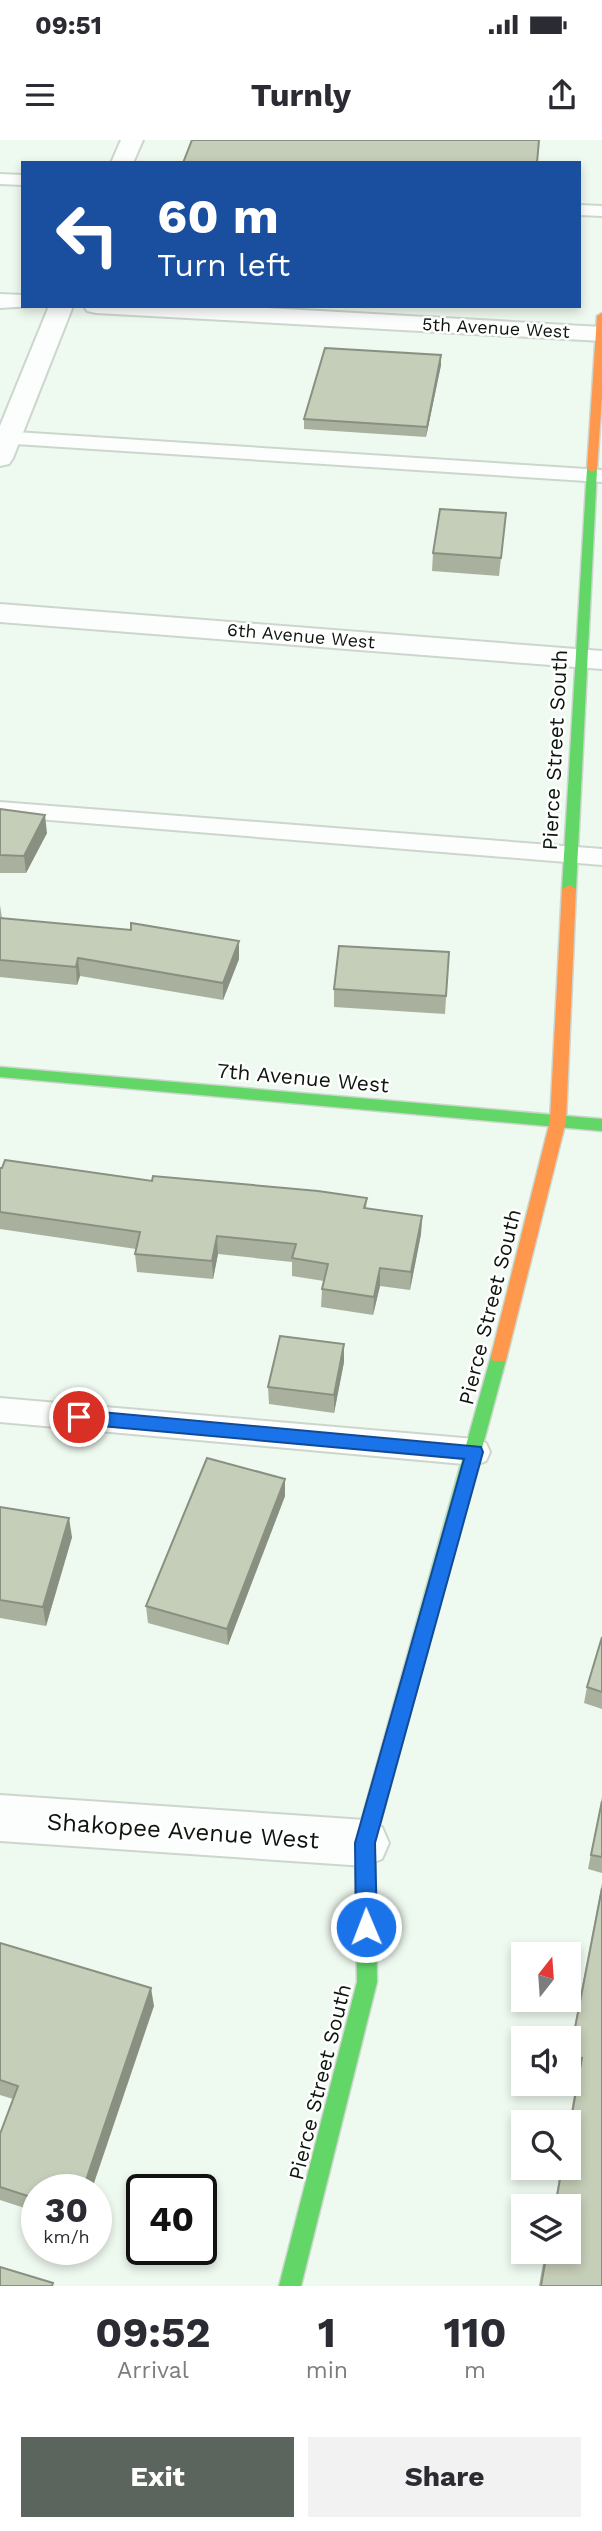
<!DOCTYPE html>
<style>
:root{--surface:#fff;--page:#f2f2f3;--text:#2b2b33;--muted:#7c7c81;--accent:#5c655d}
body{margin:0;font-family:"Work Sans",sans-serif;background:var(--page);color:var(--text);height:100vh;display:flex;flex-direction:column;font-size:26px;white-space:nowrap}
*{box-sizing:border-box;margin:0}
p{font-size:23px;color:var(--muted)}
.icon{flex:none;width:38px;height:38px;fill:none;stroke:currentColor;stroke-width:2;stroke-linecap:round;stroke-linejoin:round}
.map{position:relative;height:2146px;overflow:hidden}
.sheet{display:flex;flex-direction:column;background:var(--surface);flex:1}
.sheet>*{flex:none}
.banner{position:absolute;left:21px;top:21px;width:560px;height:147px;border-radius:0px;box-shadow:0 4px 10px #0003;background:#1a4fa0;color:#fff;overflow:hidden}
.needle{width:46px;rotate:17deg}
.buttons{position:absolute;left:511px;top:1802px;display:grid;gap:14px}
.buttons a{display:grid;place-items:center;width:70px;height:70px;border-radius:0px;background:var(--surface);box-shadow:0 4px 10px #0003;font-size:35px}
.speed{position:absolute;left:21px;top:2034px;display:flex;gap:14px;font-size:35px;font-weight:700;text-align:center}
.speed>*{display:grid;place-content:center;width:91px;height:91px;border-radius:50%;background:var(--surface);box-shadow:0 4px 10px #0003;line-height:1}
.speed small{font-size:18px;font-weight:400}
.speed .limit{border:4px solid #111;border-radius:10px;background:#fff;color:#111}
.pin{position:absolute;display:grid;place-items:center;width:60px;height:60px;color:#fff;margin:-30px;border:4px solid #fff;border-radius:50%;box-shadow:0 2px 7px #0007}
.me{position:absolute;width:77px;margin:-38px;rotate:359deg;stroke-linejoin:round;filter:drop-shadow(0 0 5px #0008)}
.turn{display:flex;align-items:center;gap:24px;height:147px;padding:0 21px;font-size:32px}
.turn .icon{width:91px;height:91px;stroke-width:2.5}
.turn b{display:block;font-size:49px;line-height:60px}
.eta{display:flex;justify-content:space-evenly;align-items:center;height:119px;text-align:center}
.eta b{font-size:42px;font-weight:700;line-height:49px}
.cta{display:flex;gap:14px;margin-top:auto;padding:14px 21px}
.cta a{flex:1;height:80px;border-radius:0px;background:var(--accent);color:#fff;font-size:28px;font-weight:700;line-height:80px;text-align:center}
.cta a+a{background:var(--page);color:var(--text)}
.status{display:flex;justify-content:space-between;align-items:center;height:49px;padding:0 35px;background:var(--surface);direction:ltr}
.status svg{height:19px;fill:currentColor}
header{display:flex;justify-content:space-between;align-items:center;height:91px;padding:0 21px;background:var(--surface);font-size:32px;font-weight:700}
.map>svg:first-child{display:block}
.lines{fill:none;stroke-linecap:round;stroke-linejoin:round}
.lane-casing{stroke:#ccd6cd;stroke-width:4}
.street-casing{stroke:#ccd6cd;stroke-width:4}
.fast-casing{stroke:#ccd6cd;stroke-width:3}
.slow-casing{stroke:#ccd6cd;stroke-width:3}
.lane{fill:#fcfefd;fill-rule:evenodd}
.street{fill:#fcfefd;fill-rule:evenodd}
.fast{fill:#63d668;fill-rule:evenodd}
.slow{fill:#ff974d;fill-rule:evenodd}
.wall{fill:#a9b19e}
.shaded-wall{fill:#8a9081}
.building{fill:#c5ceb8;stroke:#8a9081;stroke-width:2}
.route{fill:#1a73e8;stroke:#114b97;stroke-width:2}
.labels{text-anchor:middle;stroke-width:5;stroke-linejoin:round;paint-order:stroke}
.far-street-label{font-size:18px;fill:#0d160e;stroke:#fff}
.street-label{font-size:21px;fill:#0d160e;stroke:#fff}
.near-street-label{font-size:24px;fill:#0d160e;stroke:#fff}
</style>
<div class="status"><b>09:51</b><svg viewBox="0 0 49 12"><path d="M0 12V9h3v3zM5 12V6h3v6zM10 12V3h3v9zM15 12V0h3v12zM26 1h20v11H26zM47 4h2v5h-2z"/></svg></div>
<header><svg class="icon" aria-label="menu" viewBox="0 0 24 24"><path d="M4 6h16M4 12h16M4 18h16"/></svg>Turnly<svg class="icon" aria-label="share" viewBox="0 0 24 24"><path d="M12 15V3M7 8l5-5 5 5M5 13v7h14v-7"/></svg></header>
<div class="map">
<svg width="602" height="2146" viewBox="0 0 602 2146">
<rect width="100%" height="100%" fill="#eef9ef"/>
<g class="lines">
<!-- lane casing -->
<g class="lane-casing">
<g id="lane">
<polygon points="0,34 23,35 23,45 0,44"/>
<polygon points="579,65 602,66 602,76 579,75"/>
<polygon points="0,291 602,330 602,342 0,303"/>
<polygon points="0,662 602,709 602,725 0,676"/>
<polygon points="0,1258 475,1299 486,1303 490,1312 486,1321 475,1325 0,1282"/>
</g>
</g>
<!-- street casing -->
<g class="street-casing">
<g id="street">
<polygon points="121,0 143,0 133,23 111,23"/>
<polygon points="0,154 23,155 23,166 32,166 0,168"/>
<polygon points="49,166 73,166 13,318 9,324 0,326 0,286"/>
<polygon points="84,166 232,166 602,187 602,201 96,173 87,171"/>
<polygon points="0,464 602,511 602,529 0,482"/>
<polygon points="0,1655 365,1680 382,1687 389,1703 382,1719 365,1726 0,1701"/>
</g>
</g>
<!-- fast casing -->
<g class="fast-casing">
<g id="fast">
<polygon points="592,326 597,329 576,749 569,753 562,749 587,329"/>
<polygon points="0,927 602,979 602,991 0,937"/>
<polygon points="499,1209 505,1211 507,1216 375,1703 377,1842 301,2146 279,2146 357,1842 355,1703 491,1216 493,1211"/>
</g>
</g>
<!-- slow casing -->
<g class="slow-casing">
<g id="slow">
<polygon points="602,173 602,256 597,329 592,332 587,329 597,176"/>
<polygon points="569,745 576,749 566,981 507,1216 505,1221 493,1221 491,1216 550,981 562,749"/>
</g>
</g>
<!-- lane -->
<use href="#lane" class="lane"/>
<!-- street -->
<use href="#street" class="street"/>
<!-- fast -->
<use href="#fast" class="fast"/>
<!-- slow -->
<use href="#slow" class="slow"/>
</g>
<!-- wall -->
<g class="wall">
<polygon points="441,225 426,297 304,289 304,279"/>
<polygon points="506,373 499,436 432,431 433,413"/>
<polygon points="0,669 47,693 26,733 0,733"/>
<polygon points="0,765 2,778 239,819 223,860 80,836 77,845 0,837"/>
<polygon points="449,812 445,874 334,867 334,849"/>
<polygon points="0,1028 152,1041 367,1058 366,1069 422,1076 421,1094 410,1150 380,1146 373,1175 321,1167 322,1149 324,1141 292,1136 292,1122 218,1114 213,1139 137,1132 135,1114 136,1109 0,1089"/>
<polygon points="344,1222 334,1273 269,1264 268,1247"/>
<polygon points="285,1339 285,1356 228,1505 148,1483 146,1466"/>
<polygon points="0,1367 72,1397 46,1486 0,1478"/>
<polygon points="602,1497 602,1569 584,1563 587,1547"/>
<polygon points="602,1657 602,1733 588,1729"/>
<polygon points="602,1743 602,2146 539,2146 545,2112 569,2112 569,2067 554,2067 561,2028 569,2028 569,1984 578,1931 569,1928 569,1914"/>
<polygon points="0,1803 154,1866 37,2049 37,2072 0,2060 0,1994 13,1959 0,1955"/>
</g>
<!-- shaded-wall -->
<g class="shaded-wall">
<polygon points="441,215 441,225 426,297 427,287"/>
<polygon points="45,675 47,693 26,733 24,716"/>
<polygon points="239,801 239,819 223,860 223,843"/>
<polygon points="78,818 80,836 77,845 76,827"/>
<polygon points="422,1076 421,1094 410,1150 411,1132"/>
<polygon points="217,1096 218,1114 213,1139 212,1121"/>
<polygon points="380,1128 380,1146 373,1175 374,1157"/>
<polygon points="344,1204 344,1222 334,1273 334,1255"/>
<polygon points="285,1339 285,1356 228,1505 227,1489"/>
<polygon points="69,1378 72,1397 46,1486 43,1467"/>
<polygon points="151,1848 154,1866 92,2049 83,2049"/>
</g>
<!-- building -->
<g class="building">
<polygon points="192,0 539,0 537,23 183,23"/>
<polygon points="325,208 441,215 427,287 304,279"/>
<polygon points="440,369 506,373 501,418 433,413"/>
<polygon points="0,669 45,675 24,716 0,715"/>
<polygon points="0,778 131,790 131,783 239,801 223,843 78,818 76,827 0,820"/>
<polygon points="339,806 449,812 446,856 334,849"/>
<polygon points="5,1020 152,1041 153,1036 318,1051 367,1058 364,1068 422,1076 411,1132 380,1128 374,1157 322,1149 328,1124 292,1118 296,1104 217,1096 212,1121 135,1114 140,1092 0,1072 0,1028 2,1028"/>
<polygon points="280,1196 344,1204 334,1255 268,1247"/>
<polygon points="207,1318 285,1339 227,1489 146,1466"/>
<polygon points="0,1367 69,1378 43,1467 0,1460"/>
<polygon points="602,1497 602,1552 587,1547"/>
<polygon points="602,1661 602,1717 591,1715"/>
<polygon points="602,1748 602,2146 541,2146 547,2112 569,2112 569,2067 555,2067 562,2028 569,2028 569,1991 582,1918 570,1914"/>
<polygon points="0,1803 151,1848 83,2049 37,2049 37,2059 0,2047 0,1994 18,1946 0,1940"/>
<polygon points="0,2127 53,2143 52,2146 0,2146"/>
</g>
<!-- route -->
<polygon class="route" points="79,1270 481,1307 483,1312 375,1703 377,1787 374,1794 366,1797 359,1794 356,1787 355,1703 464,1319 79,1284 70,1277"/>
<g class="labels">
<!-- far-street labels -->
<g class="far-street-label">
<text transform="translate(496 188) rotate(3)" y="6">5th Avenue West</text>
<text transform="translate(301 496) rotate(5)" y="6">6th Avenue West</text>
</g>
<!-- street labels -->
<g class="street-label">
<text transform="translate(555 610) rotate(-87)" y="7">Pierce Street South</text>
<text transform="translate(303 938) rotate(5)" y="7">7th Avenue West</text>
<text transform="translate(490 1167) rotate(-76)" y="7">Pierce Street South</text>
<text transform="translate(320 1942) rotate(-76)" y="7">Pierce Street South</text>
</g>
<!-- near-street labels -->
<g class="near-street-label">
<text transform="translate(183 1691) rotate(4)" y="8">Shakopee Avenue West</text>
</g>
</g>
</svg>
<div class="buttons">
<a><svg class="needle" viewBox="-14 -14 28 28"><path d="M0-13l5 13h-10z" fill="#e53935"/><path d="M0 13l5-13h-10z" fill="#7c7c81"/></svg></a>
<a><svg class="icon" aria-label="sound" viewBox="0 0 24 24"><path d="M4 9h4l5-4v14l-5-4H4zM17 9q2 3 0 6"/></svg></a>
<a><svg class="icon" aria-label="search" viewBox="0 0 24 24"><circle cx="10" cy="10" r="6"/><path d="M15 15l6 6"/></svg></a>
<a><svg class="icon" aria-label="layers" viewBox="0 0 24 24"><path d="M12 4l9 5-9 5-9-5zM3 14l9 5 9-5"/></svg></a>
</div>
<div class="speed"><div>30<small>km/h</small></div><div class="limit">40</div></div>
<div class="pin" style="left:79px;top:1277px;background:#d93025"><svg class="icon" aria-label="arrive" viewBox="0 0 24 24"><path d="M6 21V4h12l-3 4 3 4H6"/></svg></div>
<svg class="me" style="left:366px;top:1787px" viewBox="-20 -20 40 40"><circle r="17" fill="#1a73e8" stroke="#fff" stroke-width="3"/><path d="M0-11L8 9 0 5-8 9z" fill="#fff"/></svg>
<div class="banner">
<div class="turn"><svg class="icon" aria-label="left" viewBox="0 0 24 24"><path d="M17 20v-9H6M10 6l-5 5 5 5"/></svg><div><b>60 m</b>Turn left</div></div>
</div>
</div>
<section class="sheet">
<div class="eta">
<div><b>09:52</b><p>Arrival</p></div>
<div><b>1</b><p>min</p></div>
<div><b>110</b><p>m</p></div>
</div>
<div class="cta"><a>Exit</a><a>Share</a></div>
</section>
